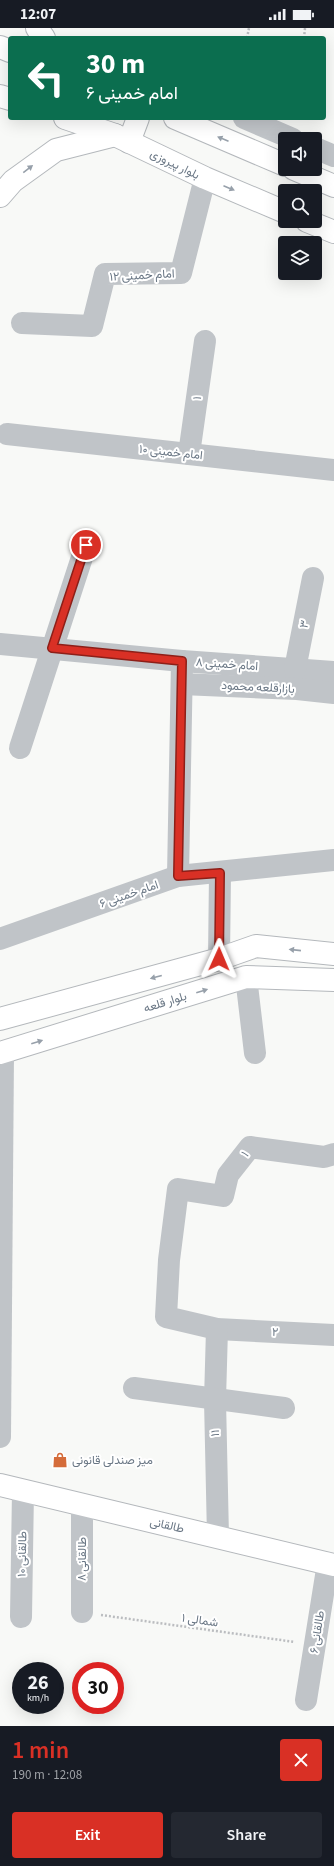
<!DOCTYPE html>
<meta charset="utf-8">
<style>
:root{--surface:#171b24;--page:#242831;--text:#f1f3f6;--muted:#9ea1a6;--accent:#d93025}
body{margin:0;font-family:"Source Sans 3",Vazirmatn,sans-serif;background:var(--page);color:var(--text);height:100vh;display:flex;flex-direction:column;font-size:15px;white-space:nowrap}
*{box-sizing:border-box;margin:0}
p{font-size:13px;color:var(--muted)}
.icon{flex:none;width:22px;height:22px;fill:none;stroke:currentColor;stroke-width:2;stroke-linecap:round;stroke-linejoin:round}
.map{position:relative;height:1698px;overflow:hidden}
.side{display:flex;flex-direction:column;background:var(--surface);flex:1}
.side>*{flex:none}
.hud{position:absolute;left:8px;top:8px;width:318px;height:84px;border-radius:4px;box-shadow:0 4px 16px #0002;background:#0b6e4f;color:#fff;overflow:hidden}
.buttons{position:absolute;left:278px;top:104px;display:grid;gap:8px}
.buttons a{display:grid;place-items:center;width:44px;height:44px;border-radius:4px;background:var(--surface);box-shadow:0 4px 16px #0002;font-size:20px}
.speed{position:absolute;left:12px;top:1634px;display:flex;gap:8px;font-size:20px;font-weight:700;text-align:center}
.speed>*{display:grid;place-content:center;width:52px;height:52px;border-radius:50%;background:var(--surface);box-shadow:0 4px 16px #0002;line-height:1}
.speed small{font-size:10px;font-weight:400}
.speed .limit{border:6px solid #d22;background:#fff;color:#111}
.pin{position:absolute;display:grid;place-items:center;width:34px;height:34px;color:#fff;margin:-17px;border:2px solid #fff;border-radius:50%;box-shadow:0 1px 4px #0007}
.me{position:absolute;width:44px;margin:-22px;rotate:1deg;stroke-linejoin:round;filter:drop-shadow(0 0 3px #0008)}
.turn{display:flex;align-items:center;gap:14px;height:84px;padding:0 12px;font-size:18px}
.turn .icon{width:52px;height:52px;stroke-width:2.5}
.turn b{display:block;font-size:28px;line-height:34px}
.round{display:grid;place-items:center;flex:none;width:42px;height:42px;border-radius:4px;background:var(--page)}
.headline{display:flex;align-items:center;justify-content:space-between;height:68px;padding:0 12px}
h1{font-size:24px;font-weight:600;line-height:30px;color:var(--accent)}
.primary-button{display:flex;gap:8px;margin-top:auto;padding:8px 12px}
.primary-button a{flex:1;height:46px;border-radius:4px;background:var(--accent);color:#fff;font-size:16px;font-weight:600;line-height:46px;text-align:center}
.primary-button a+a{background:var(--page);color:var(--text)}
.status{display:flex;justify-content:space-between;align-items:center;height:28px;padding:0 20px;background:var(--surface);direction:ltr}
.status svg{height:11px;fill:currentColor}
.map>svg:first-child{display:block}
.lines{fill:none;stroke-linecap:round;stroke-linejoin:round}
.major-casing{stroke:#b4b8bc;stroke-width:24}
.path{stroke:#bbbdc0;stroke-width:2.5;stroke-dasharray:2 2;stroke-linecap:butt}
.minor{stroke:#c0c4c8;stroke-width:22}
.major{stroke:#fff;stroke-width:22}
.oneway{fill:#97a0aa}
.route-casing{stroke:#8d1f18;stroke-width:10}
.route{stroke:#d93025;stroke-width:7}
.labels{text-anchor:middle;stroke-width:4;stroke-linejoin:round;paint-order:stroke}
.street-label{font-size:12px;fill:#6a7785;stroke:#fff}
.poi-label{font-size:12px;fill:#6a7785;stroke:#fff;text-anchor:start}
</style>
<div class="status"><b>12:07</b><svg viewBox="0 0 49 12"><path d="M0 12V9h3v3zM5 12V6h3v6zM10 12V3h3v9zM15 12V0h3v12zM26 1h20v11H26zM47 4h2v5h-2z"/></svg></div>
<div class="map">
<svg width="334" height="1698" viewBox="0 0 334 1698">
<rect width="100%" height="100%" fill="#f8f9f7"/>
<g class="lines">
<!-- major casing -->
<g class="major-casing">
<g id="major">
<polyline points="37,0 44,10"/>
<polyline points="0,19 10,23"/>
<polyline points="0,68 10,71"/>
<polyline points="65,90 115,107 205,150 285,184"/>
<polyline points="175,90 285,137"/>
<polyline points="129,114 138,90"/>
<polyline points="294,141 334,158"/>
<polyline points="0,168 13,153 56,122 115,107"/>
<polyline points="307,193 334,204"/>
<polyline points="0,991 219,931 256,918 334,926"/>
<polyline points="0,1025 246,949 334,952"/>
<polyline points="0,1457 334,1537"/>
</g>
</g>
<!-- path -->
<g class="path">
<polyline points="247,10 249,0"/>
<polyline points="304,10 305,0"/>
<polyline points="101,1587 295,1614"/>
</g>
<!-- minor -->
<g class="minor">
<polyline points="244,90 293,111"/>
<polyline points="315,120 334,128"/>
<polyline points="22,295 92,298 105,246 181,245 205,150"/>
<polyline points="7,406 334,442"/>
<polyline points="189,426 205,313"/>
<polyline points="0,616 182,633 334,644"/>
<polyline points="295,641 313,550"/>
<polyline points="182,656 297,661 334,665"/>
<polyline points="20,720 86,517"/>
<polyline points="178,848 182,633"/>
<polyline points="0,911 178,848 334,832"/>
<polyline points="219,931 220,845"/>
<polyline points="246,949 255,1025"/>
<polyline points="334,1126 324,1129 250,1119 228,1147 223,1168 178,1161 169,1232 166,1289 217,1301 334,1307"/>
<polyline points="217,1301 215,1372 218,1509"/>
<polyline points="134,1360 284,1380"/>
<polyline points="0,1409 3,1025"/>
<polyline points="82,1477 82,1584"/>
<polyline points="21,1589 23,1463"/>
<polyline points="306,1672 328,1535"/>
</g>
<!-- major -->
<use href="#major" class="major"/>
</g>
<!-- one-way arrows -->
<defs><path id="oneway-solid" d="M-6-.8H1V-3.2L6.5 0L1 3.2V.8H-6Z"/></defs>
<g class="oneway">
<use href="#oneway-solid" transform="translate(223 111) rotate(-157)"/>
<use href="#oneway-solid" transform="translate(28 141) rotate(-38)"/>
<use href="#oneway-solid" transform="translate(229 160) rotate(23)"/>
<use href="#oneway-solid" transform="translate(295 922) rotate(-174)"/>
<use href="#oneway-solid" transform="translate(156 949) rotate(165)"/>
<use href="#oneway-solid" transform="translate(202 963) rotate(-17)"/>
<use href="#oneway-solid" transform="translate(37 1014) rotate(-17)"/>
</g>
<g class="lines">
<!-- route casing -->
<g class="route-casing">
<polyline id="route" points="86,517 52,620 182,633 178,848 220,845 219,931"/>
</g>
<!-- route -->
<use href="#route" class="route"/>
</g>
<!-- icons -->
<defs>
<g id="shop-bare" transform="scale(1.2)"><path d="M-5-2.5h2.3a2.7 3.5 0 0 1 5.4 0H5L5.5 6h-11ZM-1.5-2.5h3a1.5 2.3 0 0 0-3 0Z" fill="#d56c3a" stroke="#fff" stroke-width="2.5" paint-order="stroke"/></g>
</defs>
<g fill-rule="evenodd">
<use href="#shop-bare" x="60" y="1432"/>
</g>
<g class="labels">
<!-- street labels -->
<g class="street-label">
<text transform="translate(175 136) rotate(26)" y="4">بلوار پیروزی</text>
<text transform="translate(142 247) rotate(-3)" y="4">امام خمینی ۱۲</text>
<text transform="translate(197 370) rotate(-82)" y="4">۱</text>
<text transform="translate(171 424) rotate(6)" y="4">امام خمینی ۱۰</text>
<text transform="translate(304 596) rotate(-79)" y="4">۳</text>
<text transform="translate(227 636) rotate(4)" y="4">امام خمینی ۸</text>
<text transform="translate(258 659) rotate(3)" y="4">بازارقلعه محمود</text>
<text transform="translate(129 866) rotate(-19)" y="4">امام خمینی ۶</text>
<text transform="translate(165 974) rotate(-17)" y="4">بلوار قلعه</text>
<text transform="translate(245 1126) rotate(-52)" y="4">۱</text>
<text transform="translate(275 1304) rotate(3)" y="4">۲</text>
<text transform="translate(215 1405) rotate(-91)" y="4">۱۱</text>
<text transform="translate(167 1497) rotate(13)" y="4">طالقانی</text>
<text transform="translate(22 1526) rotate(-89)" y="4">طالقانی ۱۰</text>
<text transform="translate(82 1531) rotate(-90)" y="4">طالقانی ۸</text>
<text transform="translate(200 1592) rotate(8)" y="4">۱ شمالی</text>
<text transform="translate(317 1604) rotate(-81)" y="4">طالقانی ۶</text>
</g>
<!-- poi labels -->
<g class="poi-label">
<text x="72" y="1436">میز صندلی قانونی</text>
</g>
</g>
</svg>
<div class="buttons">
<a><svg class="icon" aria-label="sound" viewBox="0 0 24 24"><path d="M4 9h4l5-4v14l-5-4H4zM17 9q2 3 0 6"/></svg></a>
<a><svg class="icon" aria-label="search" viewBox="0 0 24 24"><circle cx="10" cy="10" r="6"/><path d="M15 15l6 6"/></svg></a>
<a><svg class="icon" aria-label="layers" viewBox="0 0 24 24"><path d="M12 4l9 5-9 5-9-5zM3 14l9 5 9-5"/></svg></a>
</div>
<div class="speed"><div>26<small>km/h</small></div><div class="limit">30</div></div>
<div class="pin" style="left:86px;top:517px;background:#d93025"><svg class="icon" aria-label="arrive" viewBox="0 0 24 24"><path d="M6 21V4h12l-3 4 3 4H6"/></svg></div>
<svg class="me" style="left:219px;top:931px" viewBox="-20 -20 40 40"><path d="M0-17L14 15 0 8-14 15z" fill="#d93025" stroke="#fff" stroke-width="4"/></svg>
<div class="hud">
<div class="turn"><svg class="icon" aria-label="left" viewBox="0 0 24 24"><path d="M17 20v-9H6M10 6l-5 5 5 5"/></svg><div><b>30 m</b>امام خمینی ۶</div></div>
</div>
</div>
<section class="side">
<div class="headline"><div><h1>1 min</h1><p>190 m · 12:08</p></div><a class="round" style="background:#d93025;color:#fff"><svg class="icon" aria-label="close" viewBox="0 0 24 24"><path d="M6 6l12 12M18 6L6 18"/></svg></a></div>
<div class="primary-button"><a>Exit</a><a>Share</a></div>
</section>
